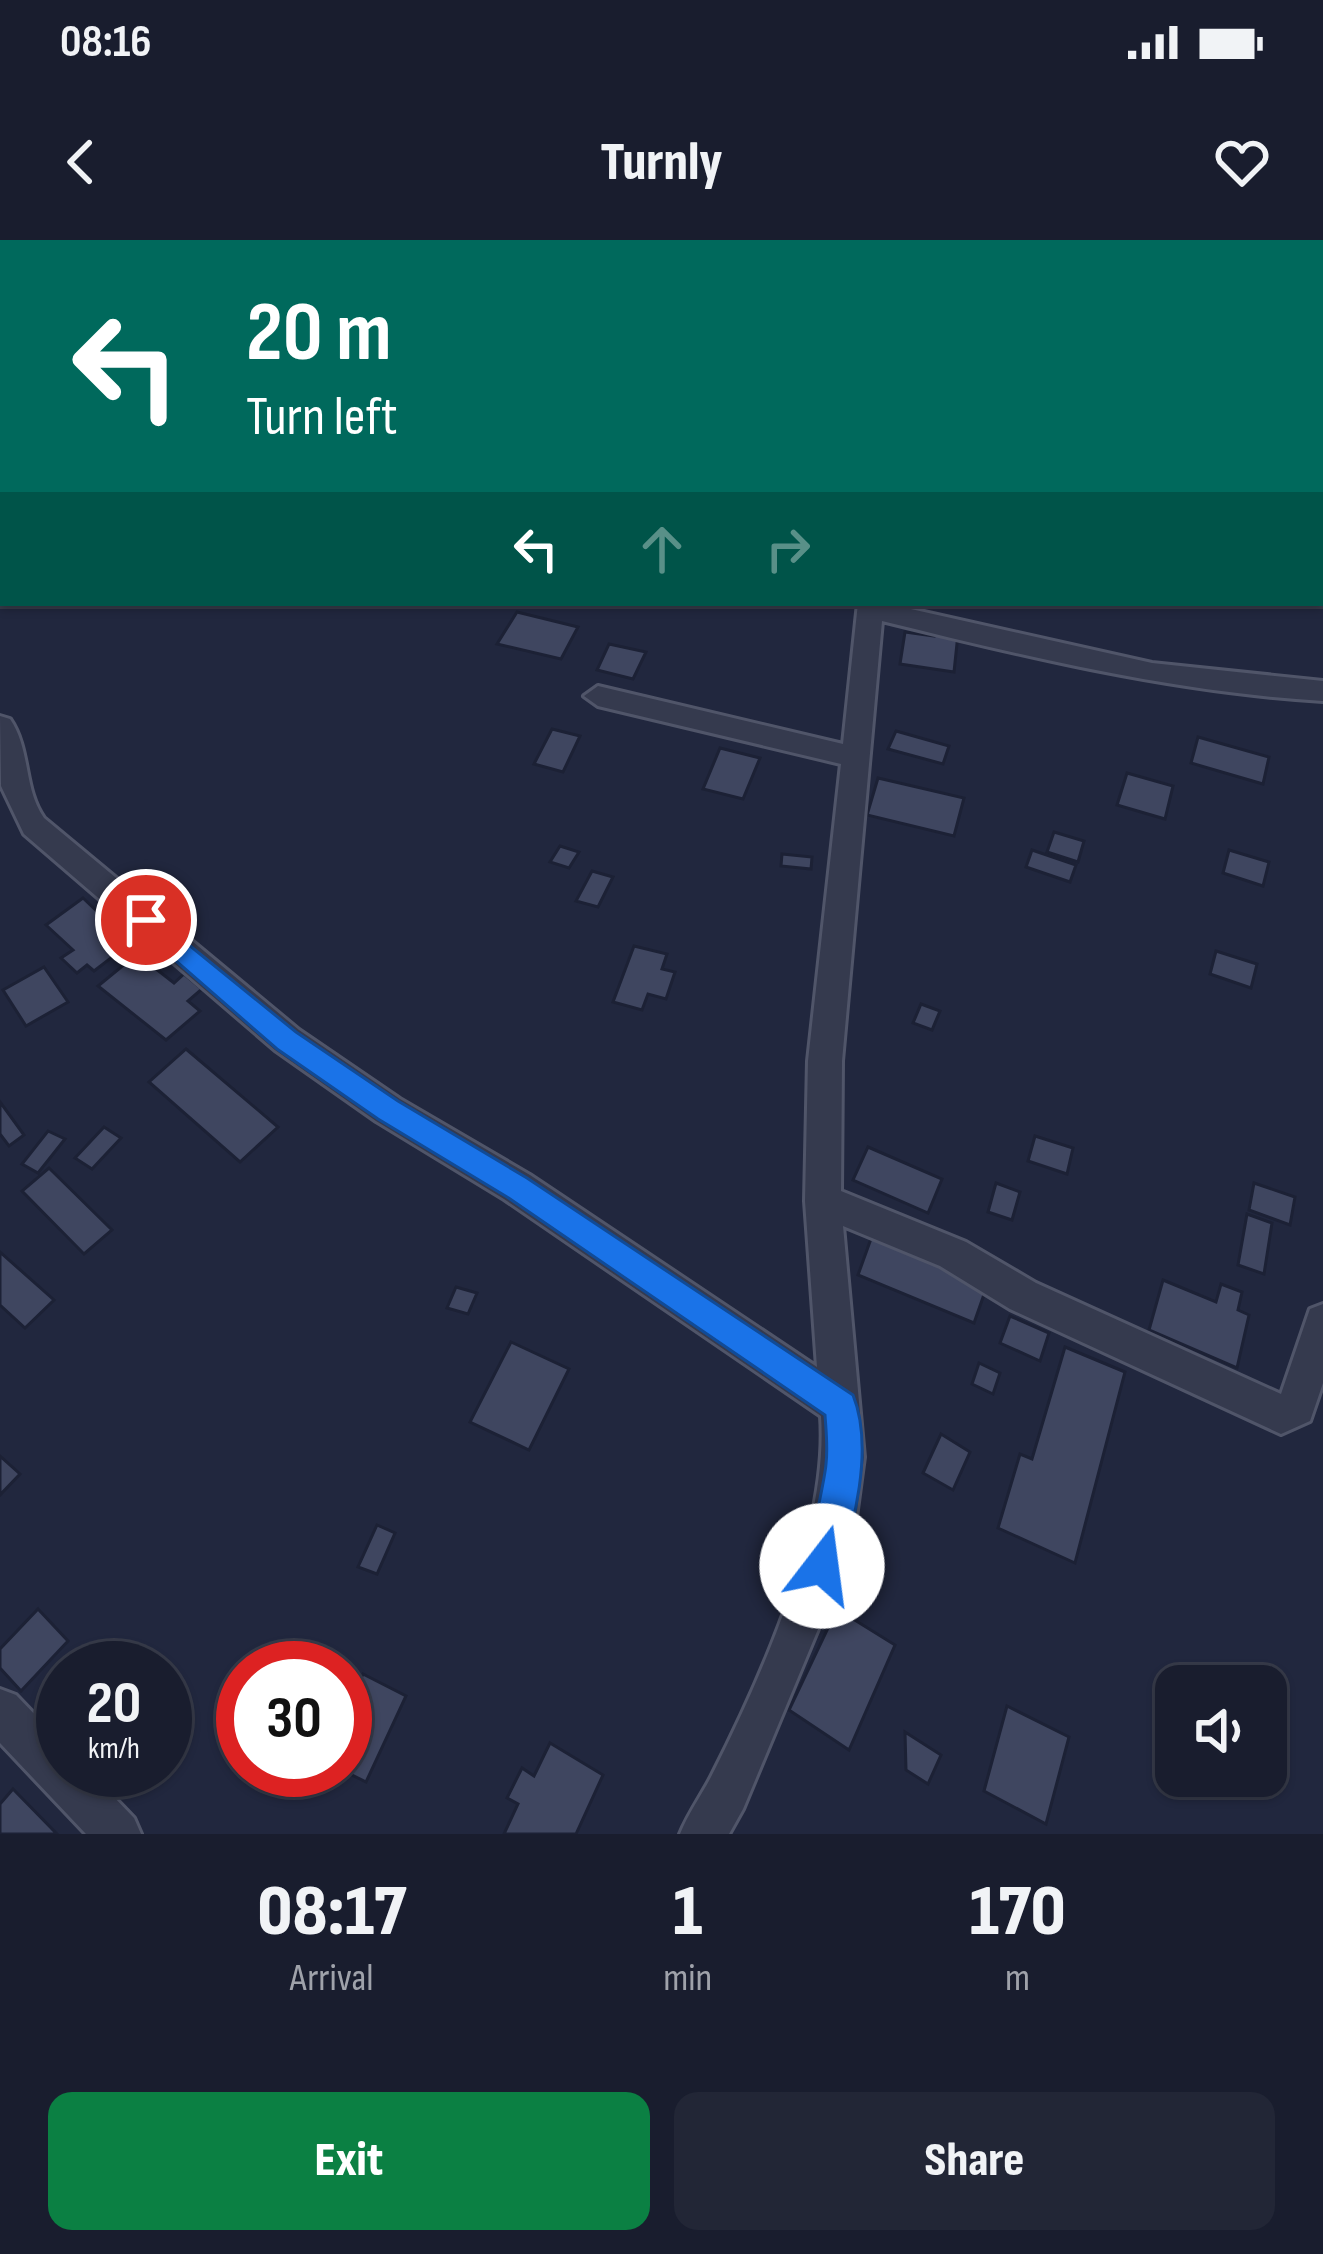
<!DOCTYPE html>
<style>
:root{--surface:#191d2e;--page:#222636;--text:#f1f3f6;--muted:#9fa2aa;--line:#373b4a;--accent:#0b8043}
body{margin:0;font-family:"Sofia Sans Condensed",sans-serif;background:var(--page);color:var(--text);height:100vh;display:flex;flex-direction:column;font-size:45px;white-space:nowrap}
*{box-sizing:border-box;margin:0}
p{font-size:39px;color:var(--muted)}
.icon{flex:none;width:66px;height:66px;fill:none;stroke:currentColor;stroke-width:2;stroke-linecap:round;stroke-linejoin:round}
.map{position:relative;height:1594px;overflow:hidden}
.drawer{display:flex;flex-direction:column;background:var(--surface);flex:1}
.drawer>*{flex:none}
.hud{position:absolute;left:0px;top:0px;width:1323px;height:366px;box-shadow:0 3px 9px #0004,0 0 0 3px var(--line);background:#00695c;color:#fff;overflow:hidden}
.fabs{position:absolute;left:1155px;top:1425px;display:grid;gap:24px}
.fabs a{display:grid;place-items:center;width:132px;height:132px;border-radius:24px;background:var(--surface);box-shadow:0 3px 9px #0004,0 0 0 3px var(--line);font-size:60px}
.speed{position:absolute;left:36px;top:1401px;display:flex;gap:24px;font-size:60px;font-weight:700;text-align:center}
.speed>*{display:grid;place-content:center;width:156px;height:156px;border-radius:50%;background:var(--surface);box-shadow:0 3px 9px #0004,0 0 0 3px var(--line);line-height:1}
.speed small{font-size:30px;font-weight:400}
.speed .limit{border:18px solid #d22;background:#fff;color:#111}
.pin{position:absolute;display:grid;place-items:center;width:102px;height:102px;color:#fff;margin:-51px;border:6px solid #fff;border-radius:50%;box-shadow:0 3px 12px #0007}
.me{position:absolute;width:132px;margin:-66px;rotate:15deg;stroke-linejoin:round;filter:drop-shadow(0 0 9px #0008)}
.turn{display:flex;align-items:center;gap:42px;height:252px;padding:0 48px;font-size:54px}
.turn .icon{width:156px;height:156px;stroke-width:2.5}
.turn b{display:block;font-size:84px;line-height:102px}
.lanes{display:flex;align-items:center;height:114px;padding:0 48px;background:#0003;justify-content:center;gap:60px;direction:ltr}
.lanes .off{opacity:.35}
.eta{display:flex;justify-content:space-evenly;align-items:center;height:204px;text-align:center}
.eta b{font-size:72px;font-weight:800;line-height:84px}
.button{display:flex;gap:24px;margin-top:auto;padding:24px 48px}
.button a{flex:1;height:138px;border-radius:24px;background:var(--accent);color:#fff;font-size:48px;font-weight:800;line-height:138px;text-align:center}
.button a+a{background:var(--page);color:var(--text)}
.status{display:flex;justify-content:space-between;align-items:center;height:84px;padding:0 60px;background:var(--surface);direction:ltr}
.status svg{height:33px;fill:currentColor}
header{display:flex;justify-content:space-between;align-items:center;height:156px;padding:0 48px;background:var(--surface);font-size:54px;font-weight:800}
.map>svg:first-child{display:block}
.building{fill:#3f4660;stroke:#1c2135;stroke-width:3}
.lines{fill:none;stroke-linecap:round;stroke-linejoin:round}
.minor-casing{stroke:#505569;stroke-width:6}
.tertiary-casing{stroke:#505569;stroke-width:6}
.minor{fill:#353a4e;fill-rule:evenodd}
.tertiary{fill:#353a4e;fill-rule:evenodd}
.route{fill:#1a73e8;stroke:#114b97;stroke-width:3}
</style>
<div class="status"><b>08:16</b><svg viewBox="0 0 49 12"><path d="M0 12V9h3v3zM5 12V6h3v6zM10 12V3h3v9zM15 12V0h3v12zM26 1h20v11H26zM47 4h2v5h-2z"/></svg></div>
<header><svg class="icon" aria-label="back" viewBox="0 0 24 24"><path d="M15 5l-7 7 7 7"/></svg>Turnly<svg class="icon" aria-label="heart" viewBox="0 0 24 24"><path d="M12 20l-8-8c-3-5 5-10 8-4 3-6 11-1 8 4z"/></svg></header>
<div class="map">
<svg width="1323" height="1594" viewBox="0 0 1323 1594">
<rect width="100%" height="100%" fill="#21273e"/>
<!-- building -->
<g class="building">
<polygon points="517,372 578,387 561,419 497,404"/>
<polygon points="934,391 958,394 954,432 900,424 905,392 934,396"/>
<polygon points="609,404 646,412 633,439 597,430"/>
<polygon points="552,489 580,496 563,532 534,524"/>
<polygon points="896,491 949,506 943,524 888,509"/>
<polygon points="1198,497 1269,517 1263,544 1191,523"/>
<polygon points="720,508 760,518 743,559 703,549"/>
<polygon points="1127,533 1173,546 1165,579 1117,565"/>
<polygon points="878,538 964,558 954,596 867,575"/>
<polygon points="1054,592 1084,601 1078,622 1047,612"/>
<polygon points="560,606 579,612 569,628 550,622"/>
<polygon points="1032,610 1076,625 1070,642 1026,627"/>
<polygon points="1229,610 1269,622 1263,646 1223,633"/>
<polygon points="782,614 812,617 811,629 781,626"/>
<polygon points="592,631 613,637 598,667 576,661"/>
<polygon points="83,658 103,677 112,670 127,684 115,693 128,705 94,731 87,725 77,733 61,718 73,710 46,685"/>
<polygon points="634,706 667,714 662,729 675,732 666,759 648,754 642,770 613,762"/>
<polygon points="1216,711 1257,724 1251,748 1210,734"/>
<polygon points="137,714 174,743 184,734 202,749 188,761 200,771 166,800 98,746"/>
<polygon points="44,727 68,762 26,786 3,750"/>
<polygon points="921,764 940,771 932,790 913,783"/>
<polygon points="186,809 278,887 240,922 149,842"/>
<polygon points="0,862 24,895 9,906 0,894"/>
<polygon points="104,887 121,898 92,929 75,918"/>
<polygon points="48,891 65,899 38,933 22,924"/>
<polygon points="1035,896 1073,908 1067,934 1028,921"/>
<polygon points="868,907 942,939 928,973 853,940"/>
<polygon points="49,928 112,990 84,1014 22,951"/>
<polygon points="996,943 1020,952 1012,980 988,972"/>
<polygon points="1254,943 1295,957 1290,985 1249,970"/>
<polygon points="1247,974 1272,983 1264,1034 1238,1025"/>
<polygon points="872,996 988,1043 974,1083 858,1035"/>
<polygon points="0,1012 54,1060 25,1088 0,1065"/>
<polygon points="1163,1040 1216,1062 1221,1044 1242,1052 1238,1070 1249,1075 1237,1128 1149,1090"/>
<polygon points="456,1047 477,1053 468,1074 447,1068"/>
<polygon points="1010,1076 1049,1093 1040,1121 1000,1103"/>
<polygon points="511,1102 569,1129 529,1210 470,1182"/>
<polygon points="1065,1107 1125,1132 1075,1323 998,1288 1020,1214 1032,1219"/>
<polygon points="979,1123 1000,1133 993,1154 972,1144"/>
<polygon points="941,1194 970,1212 953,1250 923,1233"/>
<polygon points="0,1216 20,1234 0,1255"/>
<polygon points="377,1285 395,1293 377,1334 358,1327"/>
<polygon points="38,1369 68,1401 21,1451 0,1428 0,1409"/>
<polygon points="837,1369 895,1405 849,1510 789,1470"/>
<polygon points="363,1434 406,1456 366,1542 342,1530 345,1470"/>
<polygon points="1007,1466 1069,1497 1046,1584 984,1551"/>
<polygon points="905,1492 941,1515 928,1544 906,1530"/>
<polygon points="550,1503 603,1535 576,1594 504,1594 518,1564 507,1558 522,1528 534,1536"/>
<polygon points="13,1549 57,1594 0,1594 0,1564"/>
</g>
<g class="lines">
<!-- minor casing -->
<g class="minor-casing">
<g id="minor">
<polygon points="285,0 305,0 283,3"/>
<polygon points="340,0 365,0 338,3"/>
<polygon points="904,0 931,0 933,3 906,3"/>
<polygon points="3,168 3,182 0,183 0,169"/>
<path d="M858,363H884L1152,423L1323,441V461C1172,452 1028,417 882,381L842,821L841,951L966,1002L1036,1043L1281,1154L1310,1069L1323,1064V1143L1310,1181L1281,1194L1010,1069L940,1026L843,986L864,1217L856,1277L818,1389L743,1569L729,1594H680C688,1574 701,1556 711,1537C762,1437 829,1286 821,1176L504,959L376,881L275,810L24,594L1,546L0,476L10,479C31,510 23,548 44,578L299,790L400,859L530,935L817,1127L805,961L808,821L841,524L598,466L584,456L598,446L843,504Z"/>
<polygon points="0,1449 16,1455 63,1504 63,1530 88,1530 134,1578 141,1594 86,1594 0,1503"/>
</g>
</g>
<!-- tertiary casing -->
<g class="tertiary-casing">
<g id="tertiary">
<rect x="1320" y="60" width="3" height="16"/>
<rect x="0" y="185" width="3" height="18"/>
</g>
</g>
<!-- minor -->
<use href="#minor" class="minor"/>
<!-- tertiary -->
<use href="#tertiary" class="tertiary"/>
</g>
<!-- route -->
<path class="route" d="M146,670L296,792L398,861L527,938L853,1155C874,1207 855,1288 834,1338L822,1343L810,1338C803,1321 824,1250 826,1224C828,1207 826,1191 825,1175L507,957L378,879L277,809L137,687L133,680Z"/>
</svg>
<div class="fabs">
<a><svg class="icon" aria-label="sound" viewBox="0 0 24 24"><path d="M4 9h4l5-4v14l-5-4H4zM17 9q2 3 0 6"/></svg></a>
</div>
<div class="speed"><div>20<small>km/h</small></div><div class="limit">30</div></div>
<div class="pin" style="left:146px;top:680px;background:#d93025"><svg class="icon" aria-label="arrive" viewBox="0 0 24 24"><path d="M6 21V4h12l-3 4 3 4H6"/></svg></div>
<svg class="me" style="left:822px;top:1326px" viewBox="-20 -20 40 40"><circle r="19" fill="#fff"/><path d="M0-13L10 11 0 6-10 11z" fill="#1a73e8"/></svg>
<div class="hud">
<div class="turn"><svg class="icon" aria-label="left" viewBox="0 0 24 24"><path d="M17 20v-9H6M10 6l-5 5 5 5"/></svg><div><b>20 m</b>Turn left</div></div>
<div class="lanes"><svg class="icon" aria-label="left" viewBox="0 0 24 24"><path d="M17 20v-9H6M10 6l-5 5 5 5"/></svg><svg class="icon off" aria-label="ahead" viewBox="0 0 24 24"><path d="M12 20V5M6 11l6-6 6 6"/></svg><svg class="icon off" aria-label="right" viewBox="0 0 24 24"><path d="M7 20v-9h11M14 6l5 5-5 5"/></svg></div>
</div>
</div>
<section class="drawer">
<div class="eta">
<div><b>08:17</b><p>Arrival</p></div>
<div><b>1</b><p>min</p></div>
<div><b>170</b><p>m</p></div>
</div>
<div class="button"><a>Exit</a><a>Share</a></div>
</section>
